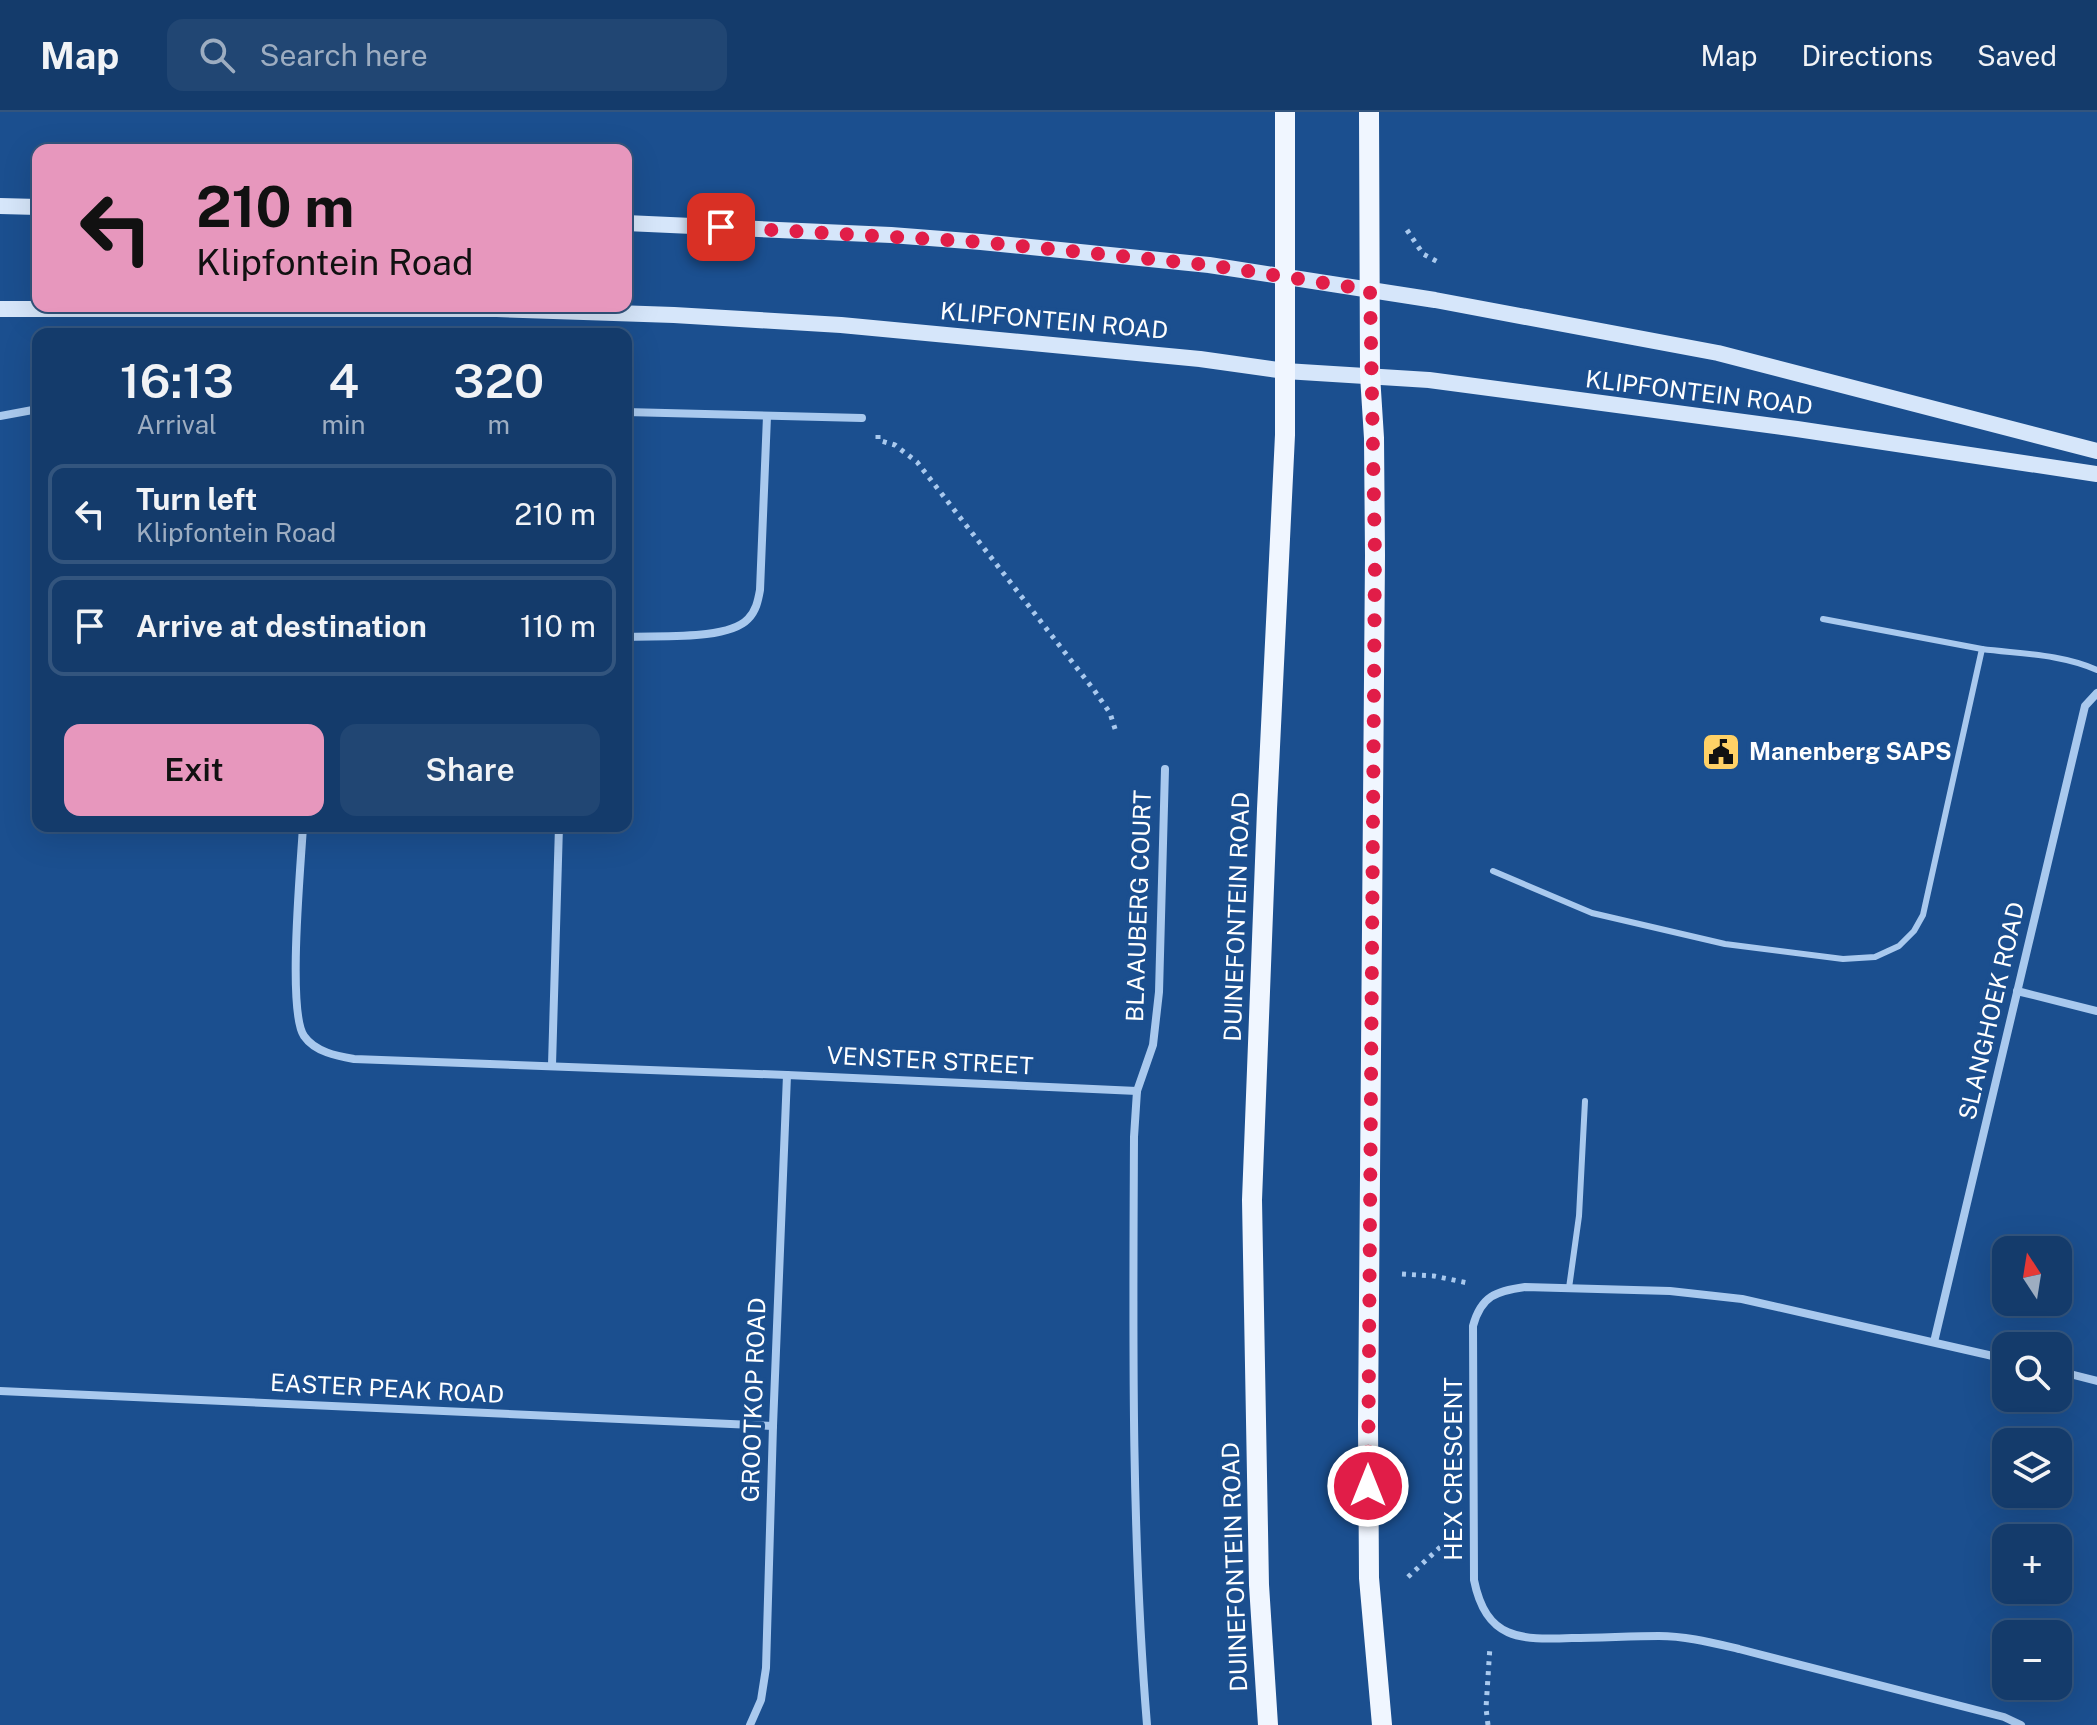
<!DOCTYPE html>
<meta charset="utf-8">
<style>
:root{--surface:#143b6b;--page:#214673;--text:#f1f3f6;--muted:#9dadc1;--line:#33557e;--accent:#e797bd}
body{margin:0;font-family:"Public Sans",sans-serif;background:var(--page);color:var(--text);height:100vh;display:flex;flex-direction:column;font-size:30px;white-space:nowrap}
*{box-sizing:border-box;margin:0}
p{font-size:26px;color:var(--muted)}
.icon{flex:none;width:44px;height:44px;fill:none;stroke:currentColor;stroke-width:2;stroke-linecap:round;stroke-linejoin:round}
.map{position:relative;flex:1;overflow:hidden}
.side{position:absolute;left:32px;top:216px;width:600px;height:504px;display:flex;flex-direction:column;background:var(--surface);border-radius:16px;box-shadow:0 8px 32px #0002,0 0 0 2px var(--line)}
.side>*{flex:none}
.hud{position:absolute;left:32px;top:32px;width:600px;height:168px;border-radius:16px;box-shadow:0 8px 32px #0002,0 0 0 2px var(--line);background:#e797bd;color:#111;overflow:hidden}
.needle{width:52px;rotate:348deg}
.tools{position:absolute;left:1992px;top:1124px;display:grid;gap:16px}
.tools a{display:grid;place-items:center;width:80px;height:80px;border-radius:16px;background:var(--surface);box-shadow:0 8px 32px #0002,0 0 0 2px var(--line);font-size:40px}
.pin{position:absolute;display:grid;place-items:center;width:68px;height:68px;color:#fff;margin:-34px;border-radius:16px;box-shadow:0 4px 12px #0006}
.me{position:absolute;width:88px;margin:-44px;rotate:0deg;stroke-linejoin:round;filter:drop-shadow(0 0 6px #0008)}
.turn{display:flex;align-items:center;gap:28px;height:168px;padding:0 32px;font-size:36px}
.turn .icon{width:104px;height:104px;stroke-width:2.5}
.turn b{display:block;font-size:56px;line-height:68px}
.eta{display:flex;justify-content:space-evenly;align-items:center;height:136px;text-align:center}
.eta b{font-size:48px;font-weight:600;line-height:56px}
.action{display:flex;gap:16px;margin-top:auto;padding:16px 32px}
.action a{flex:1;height:92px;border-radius:16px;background:var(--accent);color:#111;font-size:32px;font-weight:600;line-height:92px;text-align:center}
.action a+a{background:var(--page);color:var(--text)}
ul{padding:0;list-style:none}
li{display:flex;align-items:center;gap:24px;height:100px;margin:0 16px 12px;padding:0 16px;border:4px solid var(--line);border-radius:16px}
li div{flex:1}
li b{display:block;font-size:30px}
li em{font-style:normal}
header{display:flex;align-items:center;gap:48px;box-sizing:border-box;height:112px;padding:0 40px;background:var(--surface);border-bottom:2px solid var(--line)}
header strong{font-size:38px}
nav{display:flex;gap:44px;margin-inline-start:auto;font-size:28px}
.search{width:560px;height:72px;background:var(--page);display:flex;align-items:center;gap:20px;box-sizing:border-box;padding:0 28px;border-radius:16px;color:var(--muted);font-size:30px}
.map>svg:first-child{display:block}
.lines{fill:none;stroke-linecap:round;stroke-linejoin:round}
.path{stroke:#a9c9ee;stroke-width:5;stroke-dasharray:4 6;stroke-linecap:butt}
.service{stroke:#a9c9ee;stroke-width:6}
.minor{stroke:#a9c9ee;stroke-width:8}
.secondary{stroke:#d6e6fa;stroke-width:16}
.primary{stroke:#f0f6ff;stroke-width:20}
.route{stroke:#e11d48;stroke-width:14;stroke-dasharray:0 25.2}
.labels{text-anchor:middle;stroke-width:8;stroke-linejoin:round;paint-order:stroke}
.street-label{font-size:24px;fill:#fff;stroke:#1b4f8f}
.poi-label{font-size:24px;font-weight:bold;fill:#fff;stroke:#1b4f8f;text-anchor:start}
</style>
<header>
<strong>Map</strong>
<div class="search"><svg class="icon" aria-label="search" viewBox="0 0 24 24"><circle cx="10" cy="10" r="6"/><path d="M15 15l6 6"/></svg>Search here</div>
<nav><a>Map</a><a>Directions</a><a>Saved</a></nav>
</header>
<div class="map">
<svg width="2097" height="1613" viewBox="0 0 2097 1613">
<rect width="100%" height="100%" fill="#1b4f8f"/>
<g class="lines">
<!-- path -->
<g class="path">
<polyline points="1407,118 1423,142 1440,151"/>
<polyline points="878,323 878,328 895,333 917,350 1094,578 1110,601 1116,620"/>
<polyline points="1402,1162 1434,1164 1468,1171"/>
<polyline points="1408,1465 1451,1425"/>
<polyline points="1488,1613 1486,1596 1490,1534"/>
</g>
<!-- service -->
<g class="service">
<polyline points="1823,507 1982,537"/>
<path d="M1493,759L1592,801L1725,832L1843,847L1875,845L1899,834L1914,819L1923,803L1982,537C2021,542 2061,542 2097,558"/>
<polyline points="1569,1176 1579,1104 1585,989"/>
</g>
<!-- minor -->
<g class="minor">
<polyline points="626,300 862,306"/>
<polyline points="0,304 38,297"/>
<path d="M626,525C656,523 727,529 748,507C756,499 758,489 760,478L767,304"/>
<path d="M303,714C301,752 287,899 304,924C315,940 337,944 354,947L787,963L1137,979"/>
<polyline points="2017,879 2097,899"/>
<polyline points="552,953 559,714"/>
<polyline points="1934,1230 2085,594 2097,581"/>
<path d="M2006,1247L1742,1187L1670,1179L1525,1175C1496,1179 1481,1184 1473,1214L1474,1468C1486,1528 1520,1528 1572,1526C1601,1526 1630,1524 1659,1524C1686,1524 1713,1531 1739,1537L2004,1605L2021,1613"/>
<polyline points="2058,1259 2097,1269"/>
<polyline points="0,1279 773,1314"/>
<polyline points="750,1613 761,1588 766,1556 773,1314 787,963"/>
<path d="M1147,1613C1131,1417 1133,1221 1134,1025L1137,979L1153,933L1159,880L1165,657"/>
</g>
<!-- secondary -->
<g class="secondary">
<polyline points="0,94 38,95"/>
<polyline points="626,111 891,123 981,130 1209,153 1435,188 1718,241 2097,339"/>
<polyline points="0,197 497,197 674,203 841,213 1200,247 1285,259 1429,268 1797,317 2097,362"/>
</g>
<!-- primary -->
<g class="primary">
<polyline points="1369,0 1370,263 1374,326 1375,443 1368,1312 1369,1466 1382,1613"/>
<polyline points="1268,1613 1259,1473 1252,1088 1267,697 1285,323 1285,0"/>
</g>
</g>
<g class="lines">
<!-- route -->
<polyline class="route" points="721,115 981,130 1209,153 1370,178 1375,443 1368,1374"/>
</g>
<!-- icons -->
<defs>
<g id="civic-square" transform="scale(2)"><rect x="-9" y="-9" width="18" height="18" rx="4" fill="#ffd166" stroke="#1b4f8f"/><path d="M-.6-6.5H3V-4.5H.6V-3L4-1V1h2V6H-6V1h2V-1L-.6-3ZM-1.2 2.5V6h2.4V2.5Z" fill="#111"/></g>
</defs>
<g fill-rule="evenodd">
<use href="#civic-square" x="1721" y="640"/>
</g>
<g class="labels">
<!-- street labels -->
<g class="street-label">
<text transform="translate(1054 209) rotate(5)" y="8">KLIPFONTEIN ROAD</text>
<text transform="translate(1699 281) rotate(7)" y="8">KLIPFONTEIN ROAD</text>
<text transform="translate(1139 794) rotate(-88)" y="8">BLAAUBERG COURT</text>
<text transform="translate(1237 805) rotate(-88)" y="8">DUINEFONTEIN ROAD</text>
<text transform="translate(1992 899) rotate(-77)" y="8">SLANGHOEK ROAD</text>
<text transform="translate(930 949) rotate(3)" y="8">VENSTER STREET</text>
<text transform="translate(387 1277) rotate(3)" y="8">EASTER PEAK ROAD</text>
<text transform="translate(754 1288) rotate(-88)" y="8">GROOTKOP ROAD</text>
<text transform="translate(1454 1357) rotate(-90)" y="8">HEX CRESCENT</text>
<text transform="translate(1235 1455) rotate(-92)" y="8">DUINEFONTEIN ROAD</text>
</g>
<!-- poi labels -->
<g class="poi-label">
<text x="1749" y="648">Manenberg SAPS</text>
</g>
</g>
</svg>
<div class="tools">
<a><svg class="needle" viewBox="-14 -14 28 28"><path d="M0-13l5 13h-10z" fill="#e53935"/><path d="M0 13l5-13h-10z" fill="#9dadc1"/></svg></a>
<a><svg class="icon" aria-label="search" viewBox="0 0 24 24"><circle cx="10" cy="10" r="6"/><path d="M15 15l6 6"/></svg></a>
<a><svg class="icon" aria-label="layers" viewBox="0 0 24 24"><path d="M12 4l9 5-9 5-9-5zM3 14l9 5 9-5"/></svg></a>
<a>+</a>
<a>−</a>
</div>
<div class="pin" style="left:721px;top:115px;background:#d93025"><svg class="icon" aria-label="arrive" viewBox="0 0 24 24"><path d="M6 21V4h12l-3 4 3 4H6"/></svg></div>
<svg class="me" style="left:1368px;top:1374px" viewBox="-20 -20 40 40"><circle r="17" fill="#e11d48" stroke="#fff" stroke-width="3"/><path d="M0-11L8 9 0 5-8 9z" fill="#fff"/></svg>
<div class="hud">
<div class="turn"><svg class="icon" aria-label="left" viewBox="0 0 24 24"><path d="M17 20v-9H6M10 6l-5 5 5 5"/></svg><div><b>210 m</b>Klipfontein Road</div></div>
</div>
<section class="side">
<div class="eta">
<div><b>16:13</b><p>Arrival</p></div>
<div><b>4</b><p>min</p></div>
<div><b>320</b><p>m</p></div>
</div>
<ul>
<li><svg class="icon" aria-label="left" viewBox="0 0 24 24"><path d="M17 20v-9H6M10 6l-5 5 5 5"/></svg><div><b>Turn left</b><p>Klipfontein Road</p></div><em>210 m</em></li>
<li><svg class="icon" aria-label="arrive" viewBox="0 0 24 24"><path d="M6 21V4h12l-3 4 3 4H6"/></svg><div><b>Arrive at destination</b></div><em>110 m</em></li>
</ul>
<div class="action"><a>Exit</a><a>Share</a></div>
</section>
</div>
